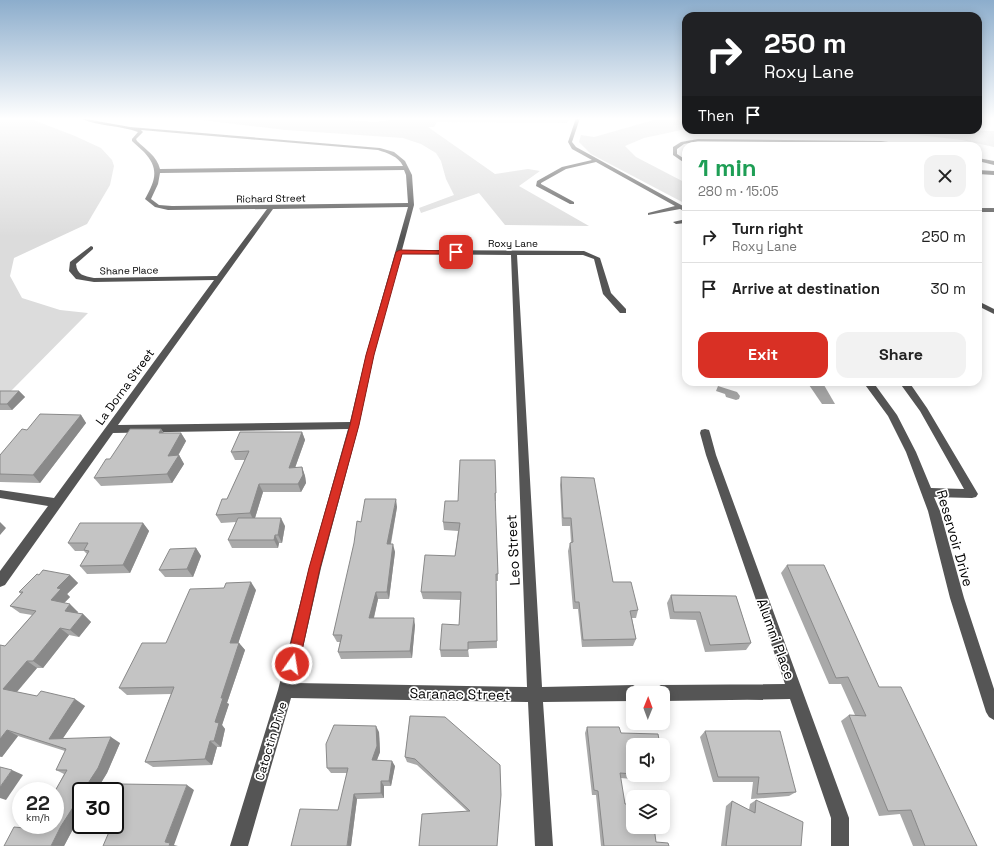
<!DOCTYPE html>
<meta charset="utf-8">
<style>
:root{--surface:#fff;--page:#f2f2f2;--text:#222;--muted:#767676;--line:#e0e0e0;--accent:#d93025}
body{margin:0;font-family:"Space Grotesk",sans-serif;background:var(--page);color:var(--text);height:100vh;display:flex;flex-direction:column;font-size:15px;white-space:nowrap}
*{box-sizing:border-box;margin:0}
p{font-size:13px;color:var(--muted)}
.icon{flex:none;width:22px;height:22px;fill:none;stroke:currentColor;stroke-width:2;stroke-linecap:round;stroke-linejoin:round}
.map{position:relative;flex:1;overflow:hidden}
.drawer{position:absolute;left:682px;top:142px;width:300px;height:244px;display:flex;flex-direction:column;background:var(--surface);border-radius:12px;box-shadow:0 2px 10px #0003}
.drawer>*{flex:none}
.top-card{position:absolute;left:682px;top:12px;width:300px;height:122px;border-radius:12px;box-shadow:0 2px 10px #0003;background:#202124;color:#fff;overflow:hidden}
.needle{width:26px;rotate:1deg}
.fabs{position:absolute;left:626px;top:686px;display:grid;gap:8px}
.fabs a{display:grid;place-items:center;width:44px;height:44px;border-radius:8px;background:var(--surface);box-shadow:0 2px 10px #0003;font-size:20px}
.speed{position:absolute;left:12px;top:782px;display:flex;gap:8px;font-size:20px;font-weight:700;text-align:center}
.speed>*{display:grid;place-content:center;width:52px;height:52px;border-radius:50%;background:var(--surface);box-shadow:0 2px 10px #0003;line-height:1}
.speed small{font-size:10px;font-weight:400}
.speed .limit{border:2px solid #111;border-radius:6px;background:#fff;color:#111}
.pin{position:absolute;display:grid;place-items:center;width:34px;height:34px;color:#fff;margin:-17px;border-radius:8px;box-shadow:0 2px 6px #0006}
.me{position:absolute;width:44px;margin:-22px;rotate:13deg;stroke-linejoin:round;filter:drop-shadow(0 0 3px #0008)}
.turn{display:flex;align-items:center;gap:14px;height:84px;padding:0 16px;font-size:18px}
.turn .icon{width:52px;height:52px;stroke-width:2.5}
.turn b{display:block;font-size:28px;line-height:34px}
.then{display:flex;align-items:center;height:38px;padding:0 16px;background:#0003;gap:8px;font-size:15px}
.round{display:grid;place-items:center;flex:none;width:42px;height:42px;border-radius:12px;background:var(--page)}
.head{display:flex;align-items:center;justify-content:space-between;height:68px;padding:0 16px}
h1{font-size:24px;font-weight:600;line-height:30px;color:#1e9e55}
.action{display:flex;gap:8px;margin-top:auto;padding:8px 16px}
.action a{flex:1;height:46px;border-radius:12px;background:var(--accent);color:#fff;font-size:16px;font-weight:600;line-height:46px;text-align:center}
.action a+a{background:var(--page);color:var(--text)}
ul{padding:0;list-style:none}
li{display:flex;align-items:center;gap:12px;height:52px;padding:0 16px;border-top:1px solid var(--line)}
li div{flex:1}
li b{display:block;font-size:15px}
li em{font-style:normal}
.map>svg:first-child{display:block}
.green{fill:#dcdcdc}
.water{fill:#a3a3a3}
.lines{fill:none;stroke-linecap:round;stroke-linejoin:round}
.stream{fill:#a3a3a3;fill-rule:evenodd}
.minor{fill:#555;fill-rule:evenodd}
.wall{fill:#a9a9a9}
.shaded-wall{fill:#898989}
.building{fill:#c4c4c4;stroke:#898989}
.route{fill:#d93025;stroke:#8d1f18}
.labels{text-anchor:middle;stroke-width:3.5;stroke-linejoin:round;paint-order:stroke}
.far-street-label{font-size:10px;fill:#000;stroke:#fff}
.street-label{font-size:12px;fill:#000;stroke:#fff}
.near-street-label{font-size:14px;fill:#000;stroke:#fff}
</style>
<div class="map">
<svg width="994" height="846" viewBox="0 0 994 846">
<rect width="100%" height="100%" fill="#fff"/>
<!-- green -->
<g class="green">
<polygon points="0,118 28,118 75,136 101,148 112,160 114,166 110,185 87,224 14,258 10,276 22,298 60,310 88,313 9,393 0,393"/>
<polygon points="184,118 321,118 375,122 406,118 569,119 567,123 437,122 434,127 428,127 495,174 528,169 540,171 519,186 589,226 505,225 479,193 421,213 419,208 454,195 446,179 441,161 436,153 421,144 403,138 286,130"/>
<polygon points="661,118 686,121 686,129 644,138 625,146 636,157 686,183 686,204 591,154 579,142 581,135 594,137"/>
<polygon points="875,130 994,131 994,147 962,140"/>
</g>
<!-- water -->
<g class="water">
<polygon points="809,385 824,385 835,404 822,404"/>
<polygon points="718,386 737,392 740,396 739,399 736,400 726,397 725,394 716,391"/>
</g>
<g class="lines">
<!-- stream -->
<polygon class="stream" points="364,118 396,118 395,119"/>
<!-- minor -->
<g class="minor">
<path d="M80,118L130,127L380,148L394,152L405,161L412,175L414,205L402,250L584,251L600,258L611,293L626,309V313H620L603,294L594,259L583,255H517L542,687L633,685L638,688L641,693H633V701L543,702L553,846H535L528,702L291,698L248,846H230L278,690L309,568L348,429L113,433L5,585L0,587V571L48,506L0,498V490L54,498L214,280L94,282L76,279L69,271L70,262L91,246L93,247V249L76,264C77,275 84,276 94,278L217,276L267,209L168,210L155,207L145,199C155,181 160,169 144,152C140,148 136,145 132,141V139L138,132C120,125 99,127 80,118ZM141,130L378,150C387,153 398,156 403,166L160,169C157,156 146,150 137,141L136,139L143,132ZM404,170L406,175L408,203L172,206L159,205L151,199L158,184L160,173ZM408,207L366,355L350,422L118,425L273,209ZM401,254L511,255L527,687L295,683L321,568L359,425L374,355Z"/>
<polygon points="576,118 580,118 572,142 576,147 683,206 686,208 686,212 680,209 648,215 648,213 675,206 596,162 566,169 541,183 541,184 574,202 574,204 570,204 536,186 537,181 562,167 592,160 572,149 568,142"/>
<polygon points="698,139 881,141 918,146 881,143 698,141 684,144 677,149 677,154 686,160 686,164 673,155 673,147 681,142"/>
<polygon points="978,158 994,161 994,165 978,161"/>
<polygon points="978,170 994,171 994,175 978,174"/>
<rect x="978" y="208" width="16" height="4"/>
<polygon points="686,219 686,223 676,224 673,222"/>
<polygon points="978,301 994,309 994,314 978,306"/>
<polygon points="863,382 873,382 897,415 916,452 931,488 964,489 920,411 899,382 909,382 927,408 978,494 976,497 972,498 934,497 940,511 964,598 994,689 994,720 989,717 986,712 950,598 928,511 906,452 888,416"/>
<polygon points="705,429 709,430 710,433 716,455 849,818 849,846 831,846 831,818 790,699 663,701 663,693 653,693 656,688 661,685 785,684 706,455 700,433 701,430"/>
</g>
</g>
<!-- wall -->
<g class="wall">
<polygon points="0,391 19,391 25,397 12,410 0,410"/>
<polygon points="81,415 86,423 40,483 0,482 0,455 27,430"/>
<polygon points="161,429 164,433 181,433 186,441 178,456 179,455 184,464 172,483 101,486 94,478 110,459"/>
<polygon points="302,432 305,440 295,468 302,467 305,476 306,483 301,492 263,492 255,518 285,526 282,543 279,543 278,548 232,548 228,540 236,522 221,523 216,515 227,499 245,460 235,460 231,452"/>
<polygon points="495,460 496,501 495,501 498,574 498,581 496,581 497,648 468,649 469,657 441,657 440,650 459,625 460,600 423,599 421,592 455,556 458,531 444,530 443,522 458,501"/>
<polygon points="561,477 613,582 638,610 636,618 632,618 636,639 633,646 582,647 578,609 573,609 568,551 570,543 571,543 570,526 562,526 560,485"/>
<polygon points="397,507 391,544 395,552 389,599 378,599 374,618 415,625 412,658 341,659 338,652 340,642 337,642 333,635 361,522"/>
<polygon points="143,523 149,531 130,573 87,574 80,566 87,554 84,551 75,551 68,543"/>
<polygon points="196,548 201,556 193,577 165,577 159,570"/>
<polygon points="787,565 879,687 977,846 913,846 900,814 879,816 841,721 849,715 855,715 841,684 829,684 781,573"/>
<polygon points="39,575 70,575 78,583 67,594 70,597 64,603 78,612 77,613 83,614 91,622 79,637 69,635 43,668 37,668 17,692 85,706 63,738 120,743 107,773 96,791 81,791 81,816 72,831 64,846 4,846 35,829 64,774 56,770 65,751 18,736 2,757 0,757 0,645 5,646 32,615 20,613 10,606 21,594 19,592"/>
<polygon points="256,590 238,643 239,643 245,650 227,703 229,704 222,725 225,729 221,747 217,747 212,765 153,767 145,762 171,694 127,695 119,688 166,643"/>
<polygon points="671,595 736,596 751,643 746,650 705,652 696,620 670,619 667,603"/>
<polygon points="410,716 497,846 467,811 417,765 407,762 405,757"/>
<polygon points="587,727 621,733 633,745 633,775 663,775 665,776 661,781 620,778 625,804 656,842 669,846 601,846 596,795 592,795 585,733"/>
<polygon points="705,731 796,792 789,796 751,799 753,782 713,782 700,737"/>
<polygon points="379,732 380,752 377,760 395,766 391,786 384,786 384,798 357,799 351,846 338,810 347,773 331,773 327,768"/>
<polygon points="756,800 801,846 721,846 726,806 732,801 749,810 750,804"/>
</g>
<!-- shaded-wall -->
<g class="shaded-wall">
<polygon points="19,391 25,397 12,410 7,404"/>
<polygon points="81,415 86,423 40,483 33,475"/>
<polygon points="161,429 166,438 159,433"/>
<polygon points="302,432 305,440 292,476 289,468"/>
<polygon points="181,433 186,441 173,464 168,456"/>
<polygon points="179,455 184,464 172,483 167,474"/>
<polygon points="302,467 305,476 306,483 301,492 298,484"/>
<polygon points="259,484 263,492 254,521 250,513"/>
<polygon points="396,499 397,507 389,552 387,544"/>
<polygon points="281,518 285,526 282,543 278,535"/>
<polygon points="0,522 6,528 0,535"/>
<polygon points="143,523 149,531 130,573 123,565"/>
<polygon points="275,535 279,543 278,548 274,540"/>
<polygon points="393,544 395,552 389,599 387,592"/>
<polygon points="196,548 201,556 193,577 187,569"/>
<polygon points="70,575 78,583 67,594 70,597 60,607 51,600 57,588"/>
<polygon points="251,582 256,590 236,650 230,643"/>
<polygon points="376,592 378,599 372,625 369,618"/>
<polygon points="70,604 78,612 74,618 65,611"/>
<polygon points="83,614 91,622 79,637 70,630"/>
<polygon points="414,618 415,625 412,658 410,651"/>
<polygon points="60,628 69,635 43,668 33,661"/>
<polygon points="239,643 245,650 227,703 229,704 222,725 225,729 221,747 214,741 215,722 221,698"/>
<polygon points="27,661 37,668 14,695 3,689"/>
<polygon points="75,699 85,706 59,744 49,739"/>
<polygon points="376,726 379,732 380,752 375,765 372,760"/>
<polygon points="7,730 18,736 2,757 0,756 0,739"/>
<polygon points="111,737 120,743 107,773 96,791 83,791"/>
<polygon points="210,741 217,747 212,765 205,759"/>
<polygon points="392,761 395,766 391,786 389,781"/>
<polygon points="12,770 23,775 6,800 0,798 0,787"/>
<polygon points="381,781 384,786 384,798 381,793"/>
<polygon points="187,785 194,790 174,845 178,846 169,846 165,842"/>
<polygon points="354,794 357,799 351,846 347,846"/>
<polygon points="81,795 81,816 72,831 64,846 51,846 61,826"/>
</g>
<!-- building -->
<g class="building">
<polygon points="0,391 19,391 7,404 0,404"/>
<polygon points="40,414 81,415 33,475 0,474 0,455 22,429 27,430"/>
<polygon points="130,429 161,429 159,433 181,433 168,456 179,455 167,474 94,478 106,459 110,459"/>
<polygon points="240,432 302,432 289,468 302,467 303,475 298,484 259,484 250,513 216,515 222,499 227,499 249,451 231,452"/>
<polygon points="460,460 495,460 496,493 495,493 498,574 496,574 497,641 468,642 468,650 440,650 442,624 459,625 461,592 421,592 425,555 455,556 460,523 443,522 445,501 458,501"/>
<polygon points="561,477 594,478 613,582 631,582 638,610 630,611 636,639 583,640 579,602 575,602 570,543 573,542 571,518 563,518"/>
<polygon points="365,499 396,499 387,544 393,544 387,592 376,592 369,618 414,618 410,651 338,652 342,635 333,635 354,543 357,521 361,522"/>
<polygon points="238,518 281,518 278,535 275,535 274,540 228,540"/>
<polygon points="80,523 143,523 123,565 80,566 89,551 84,550 88,543 68,543"/>
<polygon points="196,548 187,569 159,570 170,549"/>
<polygon points="787,565 824,565 879,687 901,687 977,846 925,846 911,810 888,811 849,715 866,716 848,677 836,678"/>
<polygon points="43,570 70,575 57,588 61,589 51,600 70,604 65,611 83,614 70,630 60,628 33,661 27,661 3,689 37,696 41,691 75,699 49,739 111,737 98,768 83,791 81,791 81,795 61,826 51,846 4,846 14,827 35,829 37,825 55,825 55,791 67,770 56,770 66,749 7,730 0,739 0,645 5,646 36,611 10,606 23,592 19,592 37,574 39,575"/>
<polygon points="251,582 230,643 239,643 221,698 223,698 215,722 219,723 214,741 210,741 205,759 145,762 174,687 119,688 142,643 166,643 190,589 224,588 226,583"/>
<polygon points="671,595 736,596 751,643 710,645 700,612 674,612"/>
<polygon points="410,716 445,717 500,765 501,795 497,846 419,846 422,814 470,811 415,759 405,757"/>
<polygon points="334,725 376,726 377,746 372,760 392,761 389,781 381,781 381,793 354,794 347,846 291,846 300,809 338,810 348,768 327,768 326,744"/>
<polygon points="587,727 619,727 621,733 658,734 660,745 633,745 633,774 620,773 625,804 633,804 633,827 654,827 656,842 668,843 669,846 604,846 598,791 594,790"/>
<polygon points="705,731 780,731 796,792 757,794 759,777 718,777"/>
<polygon points="663,765 665,776 647,775 663,775"/>
<polygon points="0,767 12,770 0,787"/>
<polygon points="120,784 187,785 165,842 170,843 169,846 103,846 112,825 115,825 115,819 117,814 115,814 115,795"/>
<polygon points="756,800 803,822 801,846 726,846 732,801 755,813"/>
</g>
<!-- sky -->
<linearGradient id="sky" x2="0" y2="1"><stop stop-color="#8cadcc"/><stop offset="0.5" stop-color="#fff"/><stop offset="1" stop-color="#fff" stop-opacity="0"/></linearGradient>
<rect width="994" height="237" fill="url(#sky)"/>
<!-- route -->
<polygon class="route" points="400,250 456,251 459,252 456,254 402,254 374,355 359,425 320,568 299,664 297,668 292,670 288,668 286,664 309,568 350,425 366,355 396,252"/>
<g class="labels">
<!-- far-street labels -->
<g class="far-street-label">
<text transform="translate(271 198) rotate(-1)" y="4">Richard Street</text>
<text x="513" y="247">Roxy Lane</text>
<text transform="translate(129 270) rotate(-1)" y="4">Shane Place</text>
</g>
<!-- street labels -->
<g class="street-label">
<text transform="translate(125 387) rotate(-54)" y="4">La Dorna Street</text>
<text transform="translate(271 741) rotate(-73)" y="4">Catoctin Drive</text>
</g>
<!-- near-street labels -->
<g class="near-street-label">
<text transform="translate(955 538) rotate(74)" y="5">Reservoir Drive</text>
<text transform="translate(513 550) rotate(-93)" y="5">Leo Street</text>
<text transform="translate(776 639) rotate(70)" y="5">Alumni Place</text>
<text transform="translate(460 694) rotate(1)" y="5">Saranac Street</text>
</g>
</g>
</svg>
<div class="fabs">
<a><svg class="needle" viewBox="-14 -14 28 28"><path d="M0-13l5 13h-10z" fill="#e53935"/><path d="M0 13l5-13h-10z" fill="#767676"/></svg></a>
<a><svg class="icon" aria-label="sound" viewBox="0 0 24 24"><path d="M4 9h4l5-4v14l-5-4H4zM17 9q2 3 0 6"/></svg></a>
<a><svg class="icon" aria-label="layers" viewBox="0 0 24 24"><path d="M12 4l9 5-9 5-9-5zM3 14l9 5 9-5"/></svg></a>
</div>
<div class="speed"><div>22<small>km/h</small></div><div class="limit">30</div></div>
<div class="pin" style="left:456px;top:252px;background:#d93025"><svg class="icon" aria-label="arrive" viewBox="0 0 24 24"><path d="M6 21V4h12l-3 4 3 4H6"/></svg></div>
<svg class="me" style="left:292px;top:664px" viewBox="-20 -20 40 40"><circle r="17" fill="#d93025" stroke="#fff" stroke-width="3"/><path d="M0-11L8 9 0 5-8 9z" fill="#fff"/></svg>
<div class="top-card">
<div class="turn"><svg class="icon" aria-label="right" viewBox="0 0 24 24"><path d="M7 20v-9h11M14 6l5 5-5 5"/></svg><div><b>250 m</b>Roxy Lane</div></div>
<div class="then">Then<svg class="icon" aria-label="arrive" viewBox="0 0 24 24"><path d="M6 21V4h12l-3 4 3 4H6"/></svg></div>
</div>
<section class="drawer">
<div class="head"><div><h1>1 min</h1><p>280 m · 15:05</p></div><a class="round"><svg class="icon" aria-label="close" viewBox="0 0 24 24"><path d="M6 6l12 12M18 6L6 18"/></svg></a></div>
<ul>
<li><svg class="icon" aria-label="right" viewBox="0 0 24 24"><path d="M7 20v-9h11M14 6l5 5-5 5"/></svg><div><b>Turn right</b><p>Roxy Lane</p></div><em>250 m</em></li>
<li><svg class="icon" aria-label="arrive" viewBox="0 0 24 24"><path d="M6 21V4h12l-3 4 3 4H6"/></svg><div><b>Arrive at destination</b></div><em>30 m</em></li>
</ul>
<div class="action"><a>Exit</a><a>Share</a></div>
</section>
</div>
